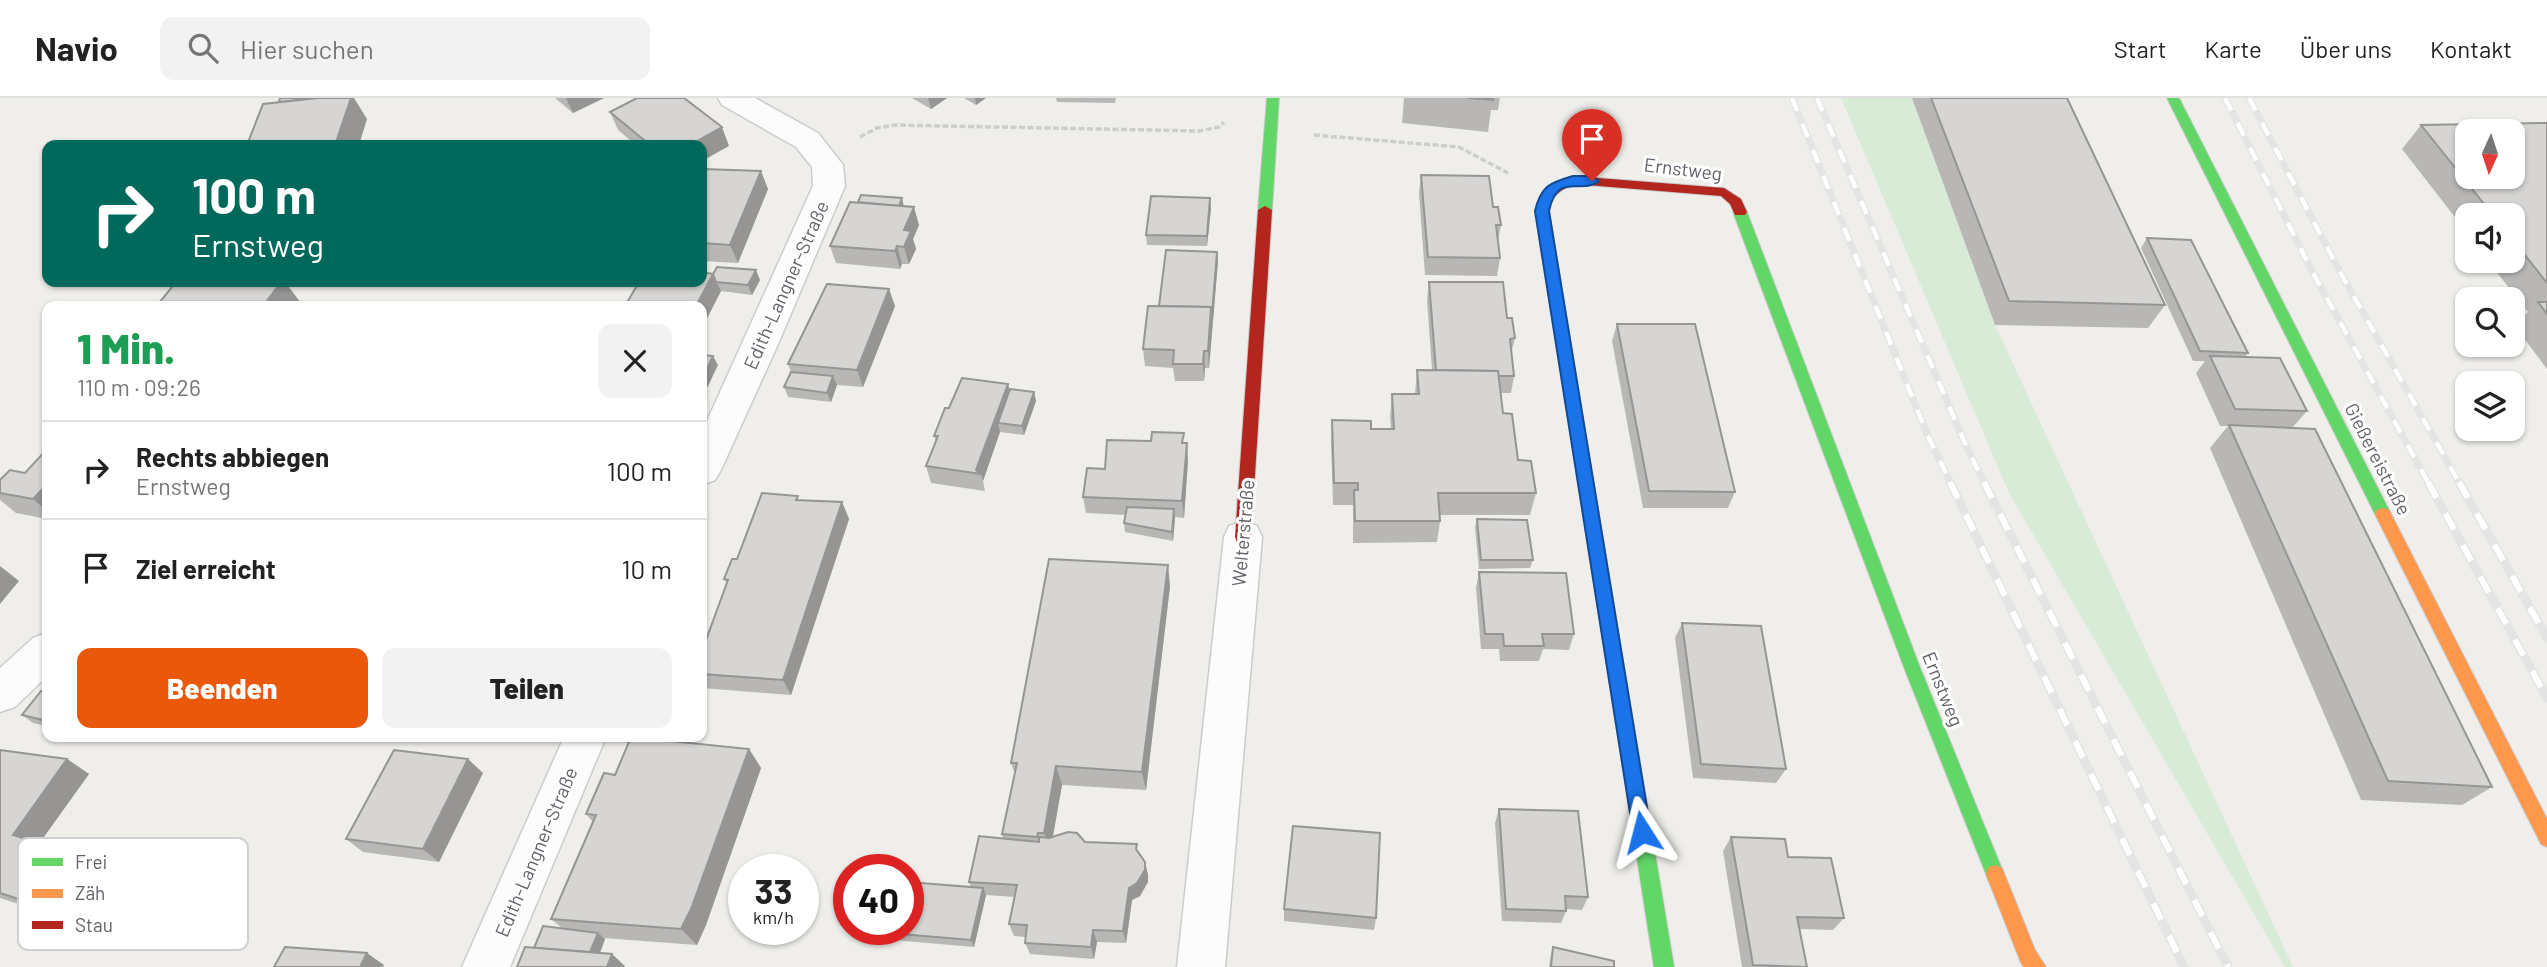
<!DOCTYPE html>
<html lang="de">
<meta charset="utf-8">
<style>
:root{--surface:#fff;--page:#f2f2f2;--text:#222;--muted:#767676;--line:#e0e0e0;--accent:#ea580c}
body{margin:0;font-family:Barlow,sans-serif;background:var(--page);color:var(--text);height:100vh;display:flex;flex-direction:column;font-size:26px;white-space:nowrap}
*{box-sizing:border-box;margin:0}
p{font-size:23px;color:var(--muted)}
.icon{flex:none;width:38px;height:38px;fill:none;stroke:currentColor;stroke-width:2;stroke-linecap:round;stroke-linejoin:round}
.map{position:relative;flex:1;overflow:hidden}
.panel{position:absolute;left:42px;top:203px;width:665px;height:441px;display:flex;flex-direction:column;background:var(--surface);border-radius:14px;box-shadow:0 2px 5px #0004}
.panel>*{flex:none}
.top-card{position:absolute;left:42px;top:42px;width:665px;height:147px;border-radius:14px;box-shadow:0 2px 5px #0004;background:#00695c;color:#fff;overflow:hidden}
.needle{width:46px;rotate:183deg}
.fabs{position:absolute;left:2455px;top:21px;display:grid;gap:14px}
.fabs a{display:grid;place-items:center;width:70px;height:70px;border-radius:14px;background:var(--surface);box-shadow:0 2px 5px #0004;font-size:35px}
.speed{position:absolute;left:728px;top:756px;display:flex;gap:14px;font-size:35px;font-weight:700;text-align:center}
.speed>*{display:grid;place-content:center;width:91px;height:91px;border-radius:50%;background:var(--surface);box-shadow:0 2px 5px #0004;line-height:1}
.speed small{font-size:18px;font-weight:400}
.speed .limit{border:10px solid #d22;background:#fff;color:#111}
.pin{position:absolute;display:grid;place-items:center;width:60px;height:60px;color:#fff;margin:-72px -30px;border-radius:50% 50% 50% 0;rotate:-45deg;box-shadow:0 0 7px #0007}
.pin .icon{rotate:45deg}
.me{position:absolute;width:77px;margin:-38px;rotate:351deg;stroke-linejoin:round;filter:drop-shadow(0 0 5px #0008)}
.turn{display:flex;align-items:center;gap:24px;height:147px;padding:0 35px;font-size:32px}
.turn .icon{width:91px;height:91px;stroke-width:2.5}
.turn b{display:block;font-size:49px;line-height:60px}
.round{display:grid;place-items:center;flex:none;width:74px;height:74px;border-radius:14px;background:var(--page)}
.head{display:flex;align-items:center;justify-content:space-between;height:119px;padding:0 35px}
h1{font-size:42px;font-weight:800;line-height:52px;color:#1e9e55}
.action{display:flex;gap:14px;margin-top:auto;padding:14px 35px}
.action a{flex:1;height:80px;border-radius:14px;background:var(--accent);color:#fff;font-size:28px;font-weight:800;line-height:80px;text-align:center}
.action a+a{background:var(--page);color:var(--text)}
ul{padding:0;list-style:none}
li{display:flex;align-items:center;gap:21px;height:98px;padding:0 35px;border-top:2px solid var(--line)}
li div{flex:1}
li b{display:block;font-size:26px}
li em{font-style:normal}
header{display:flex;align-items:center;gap:42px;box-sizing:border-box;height:98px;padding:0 35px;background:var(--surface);border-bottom:2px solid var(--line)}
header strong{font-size:33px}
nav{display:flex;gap:38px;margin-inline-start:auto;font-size:24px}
.search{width:490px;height:63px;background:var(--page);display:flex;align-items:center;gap:18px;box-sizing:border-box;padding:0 24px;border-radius:14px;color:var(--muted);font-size:26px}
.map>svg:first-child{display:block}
.green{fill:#d8ebd6}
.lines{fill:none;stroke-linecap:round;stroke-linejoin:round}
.street-casing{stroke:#cbcccc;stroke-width:3}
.fast-casing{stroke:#cacacb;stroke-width:2}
.slow-casing{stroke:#cacacb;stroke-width:2}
.jam-casing{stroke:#cacacb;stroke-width:2}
.path{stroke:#cacfcc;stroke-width:3.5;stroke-dasharray:6 2.5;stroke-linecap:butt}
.street{fill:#fdfcfc;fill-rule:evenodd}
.fast{fill:#63d668;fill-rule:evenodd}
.slow{fill:#ff974d;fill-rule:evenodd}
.jam{fill:#b3261e;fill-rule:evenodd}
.rail-far1-casing{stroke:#e4e4e4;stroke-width:7}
.rail-casing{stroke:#e4e4e4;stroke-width:9}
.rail-far1{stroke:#fff;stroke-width:4.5;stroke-dasharray:14;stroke-linecap:butt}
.rail{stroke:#fff;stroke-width:6;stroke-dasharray:18;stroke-linecap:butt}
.wall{fill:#b8b7b5}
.shaded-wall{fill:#969594}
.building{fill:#d6d5d3;stroke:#969594;stroke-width:2;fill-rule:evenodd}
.route{fill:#1a73e8;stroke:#114b97;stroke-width:2}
.labels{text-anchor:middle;stroke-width:6;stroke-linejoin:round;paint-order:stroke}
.street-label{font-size:19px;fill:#5f6368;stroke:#fff}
.key{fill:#fff;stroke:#cfd0d2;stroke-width:2}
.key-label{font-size:19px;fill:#5f6368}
</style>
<header>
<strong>Navio</strong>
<div class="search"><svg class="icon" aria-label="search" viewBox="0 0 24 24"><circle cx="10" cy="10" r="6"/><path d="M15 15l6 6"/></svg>Hier suchen</div>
<nav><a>Start</a><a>Karte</a><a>Über uns</a><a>Kontakt</a></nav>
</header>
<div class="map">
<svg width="2547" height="869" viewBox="0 0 2547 869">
<rect width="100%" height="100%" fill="#efeeea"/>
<!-- green -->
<polygon class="green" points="1841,0 1912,0 1995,227 2293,869 2285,869 2009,395"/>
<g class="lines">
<!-- street casing -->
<g class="street-casing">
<g id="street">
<polygon points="718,0 755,0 818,35 843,67 845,88 779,244 721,372 715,382 702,387 702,334 813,88 812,69 796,49 722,7"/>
<polygon points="1243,423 1257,428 1262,439 1225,869 1177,869 1224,439 1229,428"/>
<polygon points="47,535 47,578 15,609 0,614 0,570 33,540"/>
<polygon points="564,639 606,639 510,869 462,869"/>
</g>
</g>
<!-- fast casing -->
<g class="fast-casing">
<g id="fast">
<polygon points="1267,0 1279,0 1272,112 1265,116 1258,112"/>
<polygon points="2167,0 2179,0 2391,416 2389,420 2377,420"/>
<polygon points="1740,110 1747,114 1921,572 2004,776 2002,782 1995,785 1988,782 1986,776 1905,572 1733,114"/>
<polygon points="1567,263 1574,268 1674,869 1654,869 1560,268"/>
</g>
</g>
<!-- slow casing -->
<g class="slow-casing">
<g id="slow">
<polygon points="2383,410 2389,412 2547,721 2547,749 2541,746 2375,416 2377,412"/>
<polygon points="1995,767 2002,770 2035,852 2046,869 2024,869 2021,865 1986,776 1988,770"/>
</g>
</g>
<!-- jam casing -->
<g class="jam-casing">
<g id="jam">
<path d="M1573,78L1724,90L1741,101L1747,114L1745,117H1735L1730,106L1721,98L1574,86C1560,92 1551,98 1549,113L1574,268L1567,273L1560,268L1535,113C1539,92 1554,83 1573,78Z"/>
<polygon points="1265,108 1272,112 1251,439 1249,444 1237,444 1235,439 1258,112"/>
</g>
</g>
<!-- path -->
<g class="path">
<polyline points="1314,37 1459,49 1508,75"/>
<polyline points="860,39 877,30 895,27 1199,33 1219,29 1224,24"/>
</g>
<!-- street -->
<use href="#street" class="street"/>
<!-- fast -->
<use href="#fast" class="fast"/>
<!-- slow -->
<use href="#slow" class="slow"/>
<!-- jam -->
<use href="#jam" class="jam"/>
<!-- rail-far1 casing -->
<g class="rail-far1-casing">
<g id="rail-far1">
<polyline points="1792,0 1927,336 1951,386"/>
<polyline points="1817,0 1967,350 1985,386"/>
<polyline points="2225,0 2312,173 2429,386"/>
<polyline points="2249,0 2340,174 2460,386"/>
</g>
</g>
<!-- rail casing -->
<g class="rail-casing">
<g id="rail">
<polyline points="1950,384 2184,869"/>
<polyline points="1984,384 2228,869"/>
<polyline points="2428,384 2547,600"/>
<polyline points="2459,384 2547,540"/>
</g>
</g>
<!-- rail-far1 -->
<use href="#rail-far1" class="rail-far1"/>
<!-- rail -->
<use href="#rail" class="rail"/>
</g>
<!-- wall -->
<g class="wall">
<polygon points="555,0 604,0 573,15"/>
<polygon points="912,0 947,0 931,11"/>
<polygon points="964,0 986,0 976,7"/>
<polygon points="1056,0 1116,0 1115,5 1057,4"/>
<polygon points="1404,0 1500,0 1498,12 1491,12 1488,34 1402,25"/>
<polygon points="1912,0 2067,0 2165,207 2148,230 1995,227"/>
<polygon points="610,14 729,48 636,47 618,32"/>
<polygon points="2547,25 2547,271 2514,227 2528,214 2488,163 2513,163 2513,117 2468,117 2468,136 2402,51 2421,27"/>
<polygon points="702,71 768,91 738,165 702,163"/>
<polygon points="1421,77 1493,109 1501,127 1498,143 1500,160 1497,178 1425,177 1419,95"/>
<polygon points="902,100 904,109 919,127 913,141 916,151 909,166 902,166 900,171 836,165 830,148 858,104"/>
<polygon points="1211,110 1207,148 1147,147 1146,137"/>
<polygon points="2147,140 2248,255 2245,259 2307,313 2292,330 2492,689 2462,707 2361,702 2210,350 2228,328 2220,328 2196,275 2205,263 2193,263 2141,150"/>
<polygon points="1218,163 1209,270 1205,270 1204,283 1175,283 1173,270 1145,268 1143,251 1159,208"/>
<polygon points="760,182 752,197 721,193 702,230 702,208 639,184"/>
<polygon points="1429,184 1507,220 1515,240 1511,256 1514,278 1511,295 1501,295 1503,315 1518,362 1536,395 1530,417 1440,417 1440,423 1437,444 1353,445 1353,407 1333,407 1331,345 1332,322 1371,331 1391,331 1390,318 1392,296 1415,296 1417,272 1432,272 1427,202"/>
<polygon points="895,208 863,289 837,287 831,304 788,299 784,289 791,274 788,266"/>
<polygon points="1617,226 1735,394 1728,410 1643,410 1612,243"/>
<polygon points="1008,286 1009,293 1034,294 1036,303 1024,337 1000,334 983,383 985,393 931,385 926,368 936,343 934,338 949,310"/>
<polygon points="1184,345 1188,362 1184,420 1175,419 1173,443 1125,434 1124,425 1126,417 1086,415 1083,399 1105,371"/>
<polygon points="47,351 47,421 16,415 0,402 0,382 25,375"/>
<polygon points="800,402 842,404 849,421 791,597 702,590 702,553 727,485 724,481 737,461"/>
<polygon points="1477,421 1533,462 1530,470 1479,471 1475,430"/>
<polygon points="1479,474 1574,536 1569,552 1543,551 1539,563 1500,563 1499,551 1481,551 1476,490"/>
<polygon points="1170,488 1146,692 1062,687 1053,739 1138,753 1145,764 1148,777 1148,784 1140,798 1132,802 1126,845 1097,844 1094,861 1030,856 1025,845 1026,839 1014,838 1009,826 1015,799 986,797 974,849 882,841 878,834 971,789 969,784 1003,741 1002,736 1015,677 1011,665"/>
<polygon points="1682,525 1786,671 1776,685 1693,680 1675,540"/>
<polygon points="47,594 47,628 33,625 22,617"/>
<polygon points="749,651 761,670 706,827 697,847 603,840 605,841 600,855 625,868 624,869 517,869 534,850 562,830 551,821 593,724 586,716 615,677"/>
<polygon points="0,652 67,661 89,676 39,745 90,768 49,816 0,800"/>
<polygon points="483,675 439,764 363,754 346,741"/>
<polygon points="1499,711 1588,799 1582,812 1566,811 1566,813 1561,825 1502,823 1495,725"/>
<polygon points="1731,739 1788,759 1844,820 1833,832 1800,831 1806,869 1742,869 1723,753"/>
<polygon points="1284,811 1376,820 1374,832 1284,823"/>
<polygon points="1553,849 1614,869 1549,869 1551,856"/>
</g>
<!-- shaded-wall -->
<g class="shaded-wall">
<polygon points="351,0 354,0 367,21 359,47 335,47"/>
<polygon points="566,0 604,0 573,15"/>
<polygon points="928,0 947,0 931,11"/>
<polygon points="975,0 986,0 976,7"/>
<polygon points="722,29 729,48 702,63 702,47 690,47"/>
<polygon points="761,73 768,91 738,165 730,147"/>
<polygon points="902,100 904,110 896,115"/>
<polygon points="1210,100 1211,110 1207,148 1207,138"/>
<polygon points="914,109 919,127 913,141 916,151 909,166 904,149 904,132"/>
<polygon points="897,148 902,166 900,171 895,153"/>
<polygon points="1217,154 1218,163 1209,270 1208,253"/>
<polygon points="756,172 760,182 752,197 748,187"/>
<polygon points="713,176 721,193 702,230 702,208 696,208"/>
<polygon points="281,184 285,184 301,205 299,208 263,208"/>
<polygon points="889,191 895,208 863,289 857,272"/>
<polygon points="1204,253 1205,270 1204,283 1203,266"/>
<polygon points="713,258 718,267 702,301 702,282"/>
<polygon points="833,278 837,287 831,304 827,295"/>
<polygon points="1008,286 1012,303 998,325 1000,334 983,383 981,376 976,372"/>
<polygon points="1034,294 1036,303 1024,337 1022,328"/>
<polygon points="1187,345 1188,362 1184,420 1182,403"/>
<polygon points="47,386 47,413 33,401"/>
<polygon points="842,404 849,421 791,597 783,582"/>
<polygon points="1174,411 1175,420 1173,443 1172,434"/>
<polygon points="1168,467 1170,488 1146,692 1142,674"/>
<polygon points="0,468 19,483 0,506"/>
<polygon points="749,651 761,670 706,827 697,847 681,831"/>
<polygon points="67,661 89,676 36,750 13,737"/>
<polygon points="468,661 483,675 439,764 423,751"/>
<polygon points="1056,668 1062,687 1050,753 1044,735"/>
<polygon points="67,755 90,768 49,816 25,803"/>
<polygon points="1145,764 1148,777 1148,784 1140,798 1132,802 1126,845 1123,833 1129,790"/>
<polygon points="983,790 986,797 974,849 971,842"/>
<polygon points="1093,832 1097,844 1094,861 1091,849"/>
<polygon points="598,835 605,841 596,865 589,859"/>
<polygon points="367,855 384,867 383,869 360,869"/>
<polygon points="612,856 625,868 624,869 607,869"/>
</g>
<!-- building -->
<g class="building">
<polygon points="280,0 318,0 279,4"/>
<polygon points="318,0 351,0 335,47 247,47 263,6"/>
<polygon points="637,0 684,0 722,29 690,47 650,47 610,14"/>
<polygon points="1468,0 1493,0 1493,2"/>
<polygon points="1931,0 2067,0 2165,207 2009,203"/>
<path d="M2547,25V185L2513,142V117H2493L2421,27ZM2468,33H2513V79H2468Z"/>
<polygon points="702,71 761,73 730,147 702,145"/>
<polygon points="1421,77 1489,78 1493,109 1498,109 1501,127 1496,127 1500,160 1428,159"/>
<polygon points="861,97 902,100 899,108 858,104"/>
<polygon points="1151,98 1210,100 1207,138 1146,137"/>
<polygon points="850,104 914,109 904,132 911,133 904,149 897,148 895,153 830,148"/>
<polygon points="2147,140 2191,142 2248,255 2200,253"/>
<polygon points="1166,152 1217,154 1212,217 1211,209 1159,208"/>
<polygon points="717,169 756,172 748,187 716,184 713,176"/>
<polygon points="702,174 713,176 696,208 625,208 639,184 702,184"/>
<polygon points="176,184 281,184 263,208 166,208 168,206 159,205"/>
<polygon points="1429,184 1503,184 1507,220 1512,220 1515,240 1510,241 1514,278 1498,278 1498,273 1436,272"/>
<polygon points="827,186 889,191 857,272 788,266"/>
<polygon points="2538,204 2547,204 2547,216"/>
<polygon points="1148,208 1211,209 1208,253 1204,253 1203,266 1173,266 1174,252 1143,251"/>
<polygon points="1617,226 1695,226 1735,394 1649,393"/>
<polygon points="702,257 713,258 702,282"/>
<polygon points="2210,258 2280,260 2307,313 2235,311"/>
<polygon points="1417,272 1498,273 1503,315 1512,316 1518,362 1531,363 1536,395 1438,395 1440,423 1355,423 1354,392 1358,392 1358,385 1334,385 1332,322 1371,323 1371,331 1394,331 1392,296 1419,296"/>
<polygon points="791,274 833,278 827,295 784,289"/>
<polygon points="962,280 1008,286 976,372 981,376 926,368 938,338 934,338 945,310 949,310"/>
<polygon points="1010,291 1034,294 1022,328 998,325"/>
<polygon points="2229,327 2315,331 2492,689 2388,683"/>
<polygon points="1152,334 1184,335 1182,345 1187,345 1182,403 1083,399 1087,370 1105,371 1107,342 1151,343"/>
<polygon points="47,351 47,386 33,401 0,395 0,382 10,372 25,375"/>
<polygon points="762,395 798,398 796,402 842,404 783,582 702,576 702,553 728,482 724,481 732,461 737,461"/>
<polygon points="1127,409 1174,411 1172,434 1124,425"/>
<polygon points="1477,421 1527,422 1533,462 1481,462"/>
<polygon points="1049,461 1168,467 1142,674 1056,668 1044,735 1038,735 1037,739 1002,736 1017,665 1011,665"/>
<polygon points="1479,474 1566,475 1574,536 1542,536 1544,548 1504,548 1503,536 1485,536"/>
<polygon points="1682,525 1761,528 1786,671 1701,666"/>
<polygon points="41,593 47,594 47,623 22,617"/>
<polygon points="631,639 749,651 691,811 681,831 551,821 596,717 586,716 604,675 615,677"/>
<polygon points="0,652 67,661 13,737 67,755 25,803 0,795"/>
<polygon points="394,652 468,661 423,751 346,741"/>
<polygon points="1499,711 1578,713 1588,799 1565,798 1566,813 1506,811"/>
<polygon points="1293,728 1380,735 1376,820 1284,811"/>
<polygon points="1068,734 1077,735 1085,744 1137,746 1136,751 1145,764 1145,772 1137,785 1129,790 1123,833 1093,832 1091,849 1025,845 1027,827 1009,826 1017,787 969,784 979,738 1039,744 1039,739 1049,740"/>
<polygon points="1731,739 1785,741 1788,759 1831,760 1844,820 1797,819 1807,869 1753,867"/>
<polygon points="908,784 983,790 971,842 878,834 879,831 908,831"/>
<polygon points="543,828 598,835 590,854 534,850"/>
<polygon points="285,849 367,855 360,869 274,869"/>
<polygon points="525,849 612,856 607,869 517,869"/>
<polygon points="1553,849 1614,863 1614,869 1551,869"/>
</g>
<!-- route -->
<path class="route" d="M1573,78H1592L1599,83C1581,98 1558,72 1549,113L1651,734L1649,740L1642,743L1636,740L1633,734L1535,113C1541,88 1549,85 1573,78Z"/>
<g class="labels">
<!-- street labels -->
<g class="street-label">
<text transform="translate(1683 71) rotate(7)" y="7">Ernstweg</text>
<text transform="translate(786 187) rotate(-66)" y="7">Edith-Langner-Straße</text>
<text transform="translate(2378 361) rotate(63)" y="7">Gießereistraße</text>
<text transform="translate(1243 435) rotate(-85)" y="7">Welterstraße</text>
<text transform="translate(1943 591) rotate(68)" y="7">Ernstweg</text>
<text transform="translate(536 754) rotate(-67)" y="7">Edith-Langner-Straße</text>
</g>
</g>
<!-- legend -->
<rect x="18" y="740" width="230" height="112" rx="10" class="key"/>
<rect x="32" y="760" width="31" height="8" fill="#63d668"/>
<rect x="32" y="791" width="31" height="9" fill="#ff974d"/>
<rect x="32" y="823" width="31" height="8" fill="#b3261e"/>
<g class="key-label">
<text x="75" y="771">Frei</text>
<text x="75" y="802">Zäh</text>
<text x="75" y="834">Stau</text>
</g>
</svg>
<div class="fabs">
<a><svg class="needle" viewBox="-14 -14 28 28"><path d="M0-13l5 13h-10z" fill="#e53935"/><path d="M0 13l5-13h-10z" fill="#767676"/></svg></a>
<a><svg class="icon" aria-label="sound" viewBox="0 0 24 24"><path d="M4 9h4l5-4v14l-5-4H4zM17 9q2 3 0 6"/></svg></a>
<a><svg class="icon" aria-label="search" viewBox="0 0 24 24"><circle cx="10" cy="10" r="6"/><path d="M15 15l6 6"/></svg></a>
<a><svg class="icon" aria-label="layers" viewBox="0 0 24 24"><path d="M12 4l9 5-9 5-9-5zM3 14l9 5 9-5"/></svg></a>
</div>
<div class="speed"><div>33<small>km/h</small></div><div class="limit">40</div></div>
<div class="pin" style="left:1592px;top:83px;background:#d93025"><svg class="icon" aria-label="arrive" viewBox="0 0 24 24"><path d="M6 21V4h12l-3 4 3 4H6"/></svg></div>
<svg class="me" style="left:1642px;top:734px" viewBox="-20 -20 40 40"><path d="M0-17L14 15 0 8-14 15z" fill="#1a73e8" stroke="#fff" stroke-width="4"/></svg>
<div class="top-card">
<div class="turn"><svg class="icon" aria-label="right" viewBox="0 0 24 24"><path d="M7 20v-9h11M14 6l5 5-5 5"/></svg><div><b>100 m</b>Ernstweg</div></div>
</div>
<section class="panel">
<div class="head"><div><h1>1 Min.</h1><p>110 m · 09:26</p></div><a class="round"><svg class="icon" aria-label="close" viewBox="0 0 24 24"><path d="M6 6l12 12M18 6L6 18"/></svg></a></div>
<ul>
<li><svg class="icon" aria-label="right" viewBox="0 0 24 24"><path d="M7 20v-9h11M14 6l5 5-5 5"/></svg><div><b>Rechts abbiegen</b><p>Ernstweg</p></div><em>100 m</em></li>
<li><svg class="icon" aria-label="arrive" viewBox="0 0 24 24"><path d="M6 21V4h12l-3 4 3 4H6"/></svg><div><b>Ziel erreicht</b></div><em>10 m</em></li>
</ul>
<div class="action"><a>Beenden</a><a>Teilen</a></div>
</section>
</div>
